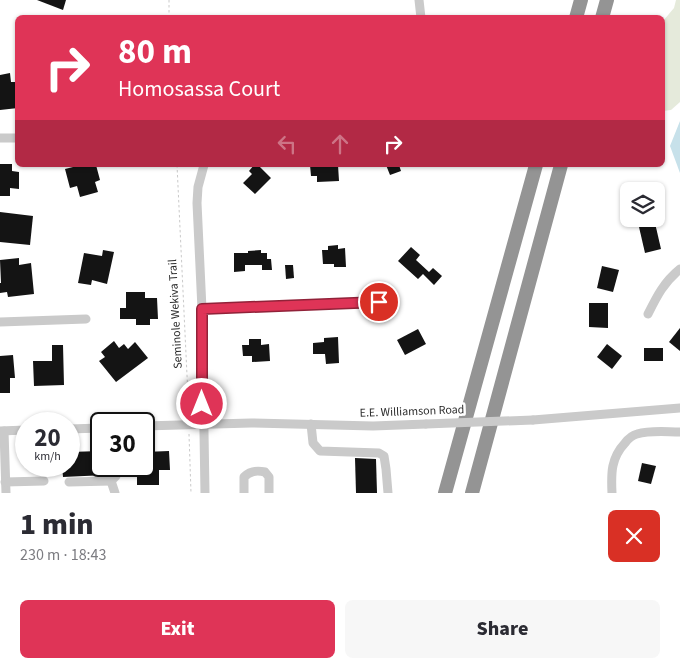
<!DOCTYPE html>
<meta charset="utf-8">
<style>
:root{--surface:#fff;--page:#f7f7f7;--text:#2b2b33;--muted:#7c7c81;--accent:#df3457}
body{margin:0;font-family:"Source Sans 3",sans-serif;background:var(--page);color:var(--text);height:100vh;display:flex;flex-direction:column;font-size:19px;white-space:nowrap}
*{box-sizing:border-box;margin:0}
p{font-size:16px;color:var(--muted)}
.icon{flex:none;width:28px;height:28px;fill:none;stroke:currentColor;stroke-width:2;stroke-linecap:round;stroke-linejoin:round}
.map{position:relative;height:493px;overflow:hidden}
.drawer{display:flex;flex-direction:column;background:var(--surface);flex:1}
.drawer>*{flex:none}
.top-card{position:absolute;left:15px;top:15px;width:650px;height:152px;border-radius:8px;box-shadow:0 1px 4px #0004;background:#df3457;color:#fff;overflow:hidden}
.controls{position:absolute;left:620px;top:182px;display:grid;gap:10px}
.controls a{display:grid;place-items:center;width:45px;height:45px;border-radius:8px;background:var(--surface);box-shadow:0 1px 4px #0004;font-size:25px}
.speed{position:absolute;left:15px;top:412px;display:flex;gap:10px;font-size:25px;font-weight:700;text-align:center}
.speed>*{display:grid;place-content:center;width:65px;height:65px;border-radius:50%;background:var(--surface);box-shadow:0 1px 4px #0004;line-height:1}
.speed small{font-size:12px;font-weight:400}
.speed .limit{border:2px solid #111;border-radius:8px;background:#fff;color:#111}
.pin{position:absolute;display:grid;place-items:center;width:42px;height:42px;color:#fff;margin:-21px;border:2px solid #fff;border-radius:50%;box-shadow:0 1px 5px #0007}
.me{position:absolute;width:55px;margin:-28px;rotate:0deg;stroke-linejoin:round;filter:drop-shadow(0 0 4px #0008)}
.turn{display:flex;align-items:center;gap:18px;height:105px;padding:0 20px;font-size:22px}
.turn .icon{width:65px;height:65px;stroke-width:2.5}
.turn b{display:block;font-size:35px;line-height:42px}
.lanes{display:flex;align-items:center;height:48px;padding:0 20px;background:#0003;justify-content:center;gap:25px;direction:ltr}
.lanes .off{opacity:.35}
.round{display:grid;place-items:center;flex:none;width:52px;height:52px;border-radius:8px;background:var(--page)}
.headline{display:flex;align-items:center;justify-content:space-between;height:85px;padding:0 20px}
h1{font-size:30px;font-weight:800;line-height:38px}
.button{display:flex;gap:10px;margin-top:auto;padding:10px 20px}
.button a{flex:1;height:58px;border-radius:8px;background:var(--accent);color:#fff;font-size:20px;font-weight:800;line-height:58px;text-align:center}
.button a+a{background:var(--page);color:var(--text)}
.map>svg:first-child{display:block}
.green{fill:#e5eadb}
.water{fill:#c7e1ea}
.building{fill:#141414}
.lines{fill:none;stroke-linecap:round;stroke-linejoin:round}
.path{stroke:#cacaca;stroke-width:1;stroke-dasharray:2.5 2.5;stroke-linecap:butt}
.minor{stroke:#cacaca;stroke-width:9}
.highway{stroke:#949494;stroke-width:14}
.minor-bridge{stroke:#cacaca;stroke-width:9}
.route-casing{stroke:#912239;stroke-width:12}
.route{stroke:#df3457;stroke-width:9}
.labels{text-anchor:middle;stroke-width:5;stroke-linejoin:round;paint-order:stroke}
.street-label{font-size:12px;fill:#2d2d2d;stroke:#fff}
</style>
<div class="map">
<svg width="680" height="493" viewBox="0 0 680 493">
<rect width="100%" height="100%" fill="#fff"/>
<!-- green -->
<polygon class="green" points="676,0 680,0 680,102 671,110 663,111 663,21 674,8"/>
<!-- water -->
<polygon class="water" points="680,121 680,173 670,146"/>
<!-- building -->
<g class="building">
<polygon points="37,0 66,0 63,10"/>
<polygon points="10,73 11,82 18,82 18,108 0,110 0,75"/>
<polygon points="0,164 12,164 12,171 19,172 19,189 10,188 10,196 0,196"/>
<polygon points="81,165 96,165 100,180 95,182 98,192 80,197 77,186 70,188 65,169"/>
<polygon points="254,165 258,165 271,178 255,194 243,183 252,174 249,171"/>
<polygon points="310,165 338,165 339,181 317,182 317,176 311,176"/>
<polygon points="386,165 399,165 401,171 390,175"/>
<polygon points="0,212 33,216 30,245 0,242"/>
<polygon points="655,223 661,249 645,253 639,227"/>
<polygon points="338,245 338,249 345,248 346,267 334,267 334,264 323,264 322,250 328,250 328,246"/>
<polygon points="411,247 420,255 416,260 429,272 433,268 442,276 434,285 423,274 418,279 398,261"/>
<polygon points="103,250 114,252 107,284 92,280 91,285 78,283 84,253 102,256"/>
<polygon points="261,250 261,253 267,253 267,259 271,259 272,270 262,270 262,265 245,265 245,271 234,272 234,253 248,253 248,251"/>
<polygon points="19,258 19,265 31,263 34,294 8,297 7,292 0,293 0,283 1,283 0,260"/>
<polygon points="285,265 293,265 294,278 286,279"/>
<polygon points="602,266 619,270 613,292 597,288"/>
<polygon points="126,292 145,292 145,298 157,298 158,319 150,319 150,325 136,325 136,319 120,319 120,308 126,308"/>
<polygon points="589,303 608,303 608,328 589,327"/>
<polygon points="680,328 680,351 669,342"/>
<polygon points="418,329 426,344 405,355 397,340"/>
<polygon points="338,337 339,363 326,364 325,354 313,354 313,343 324,342 324,338"/>
<polygon points="249,339 261,339 261,345 269,344 270,361 252,362 252,356 243,356 242,345 249,345"/>
<polygon points="114,341 119,348 124,344 128,349 135,342 148,358 116,382 99,361 105,357 101,352"/>
<polygon points="607,344 622,356 612,369 597,357"/>
<polygon points="52,345 63,345 64,385 34,386 33,361 52,361"/>
<rect x="644" y="348" width="19" height="13"/>
<polygon points="13,355 15,378 10,378 10,393 0,393 0,356"/>
<polygon points="101,451 101,466 105,466 106,475 63,477 62,466 69,466 69,452"/>
<polygon points="169,451 170,470 159,470 159,485 137,485 137,474 142,473 144,452"/>
<polygon points="355,458 376,459 377,493 356,493"/>
<polygon points="642,463 656,466 651,484 638,481"/>
</g>
<g class="lines">
<!-- path -->
<g class="path">
<polyline points="169,0 169,18"/>
<polyline points="177,165 189,417"/>
<polyline points="189,434 191,493"/>
</g>
<!-- minor -->
<g class="minor">
<polyline points="419,0 421,18"/>
<polyline points="0,138 18,138"/>
<polyline points="204,165 198,187 197,203 202,309 205,493"/>
<polyline points="202,309 379,302"/>
<path d="M648,314C657,296 664,282 680,269"/>
<polyline points="0,322 86,319"/>
<polyline points="533,420 680,408"/>
<polyline points="311,424 313,443 320,451 379,453 384,456 386,469 388,493"/>
<polyline points="144,426 251,423 373,426 426,424"/>
<polyline points="69,429 101,428"/>
<polyline points="0,431 26,430"/>
<polyline points="4,431 6,493"/>
<polyline points="111,481 115,493"/>
<polyline points="5,482 44,481"/>
<polyline points="69,482 111,481 116,476 116,466"/>
<path d="M244,493V477C250,471 256,470 265,472L269,477V493"/>
<path d="M612,493C611,473 611,458 625,443C628,439 633,435 637,434C651,430 666,432 680,432"/>
</g>
<!-- highway -->
<g class="highway">
<polyline points="576,18 581,0"/>
<polyline points="602,18 607,0"/>
<polyline points="445,493 536,165"/>
<polyline points="472,493 561,165"/>
</g>
<!-- minor-bridge -->
<polyline class="minor-bridge" points="426,424 533,420"/>
</g>
<g class="lines">
<!-- route casing -->
<g class="route-casing">
<polyline id="route" points="202,404 202,309 379,302"/>
</g>
<!-- route -->
<use href="#route" class="route"/>
</g>
<g class="labels">
<!-- street labels -->
<g class="street-label">
<text transform="translate(175 314) rotate(-93)" y="4">Seminole Wekiva Trail</text>
<text transform="translate(412 411) rotate(-2)" y="4">E.E. Williamson Road</text>
</g>
</g>
</svg>
<div class="controls">
<a><svg class="icon" aria-label="layers" viewBox="0 0 24 24"><path d="M12 4l9 5-9 5-9-5zM3 14l9 5 9-5"/></svg></a>
</div>
<div class="speed"><div>20<small>km/h</small></div><div class="limit">30</div></div>
<div class="pin" style="left:379px;top:302px;background:#d93025"><svg class="icon" aria-label="arrive" viewBox="0 0 24 24"><path d="M6 21V4h12l-3 4 3 4H6"/></svg></div>
<svg class="me" style="left:202px;top:404px" viewBox="-20 -20 40 40"><circle r="17" fill="#df3457" stroke="#fff" stroke-width="3"/><path d="M0-11L8 9 0 5-8 9z" fill="#fff"/></svg>
<div class="top-card">
<div class="turn"><svg class="icon" aria-label="right" viewBox="0 0 24 24"><path d="M7 20v-9h11M14 6l5 5-5 5"/></svg><div><b>80 m</b>Homosassa Court</div></div>
<div class="lanes"><svg class="icon off" aria-label="left" viewBox="0 0 24 24"><path d="M17 20v-9H6M10 6l-5 5 5 5"/></svg><svg class="icon off" aria-label="ahead" viewBox="0 0 24 24"><path d="M12 20V5M6 11l6-6 6 6"/></svg><svg class="icon" aria-label="right" viewBox="0 0 24 24"><path d="M7 20v-9h11M14 6l5 5-5 5"/></svg></div>
</div>
</div>
<section class="drawer">
<div class="headline"><div><h1>1 min</h1><p>230 m · 18:43</p></div><a class="round" style="background:#d93025;color:#fff"><svg class="icon" aria-label="close" viewBox="0 0 24 24"><path d="M6 6l12 12M18 6L6 18"/></svg></a></div>
<div class="button"><a>Exit</a><a>Share</a></div>
</section>
